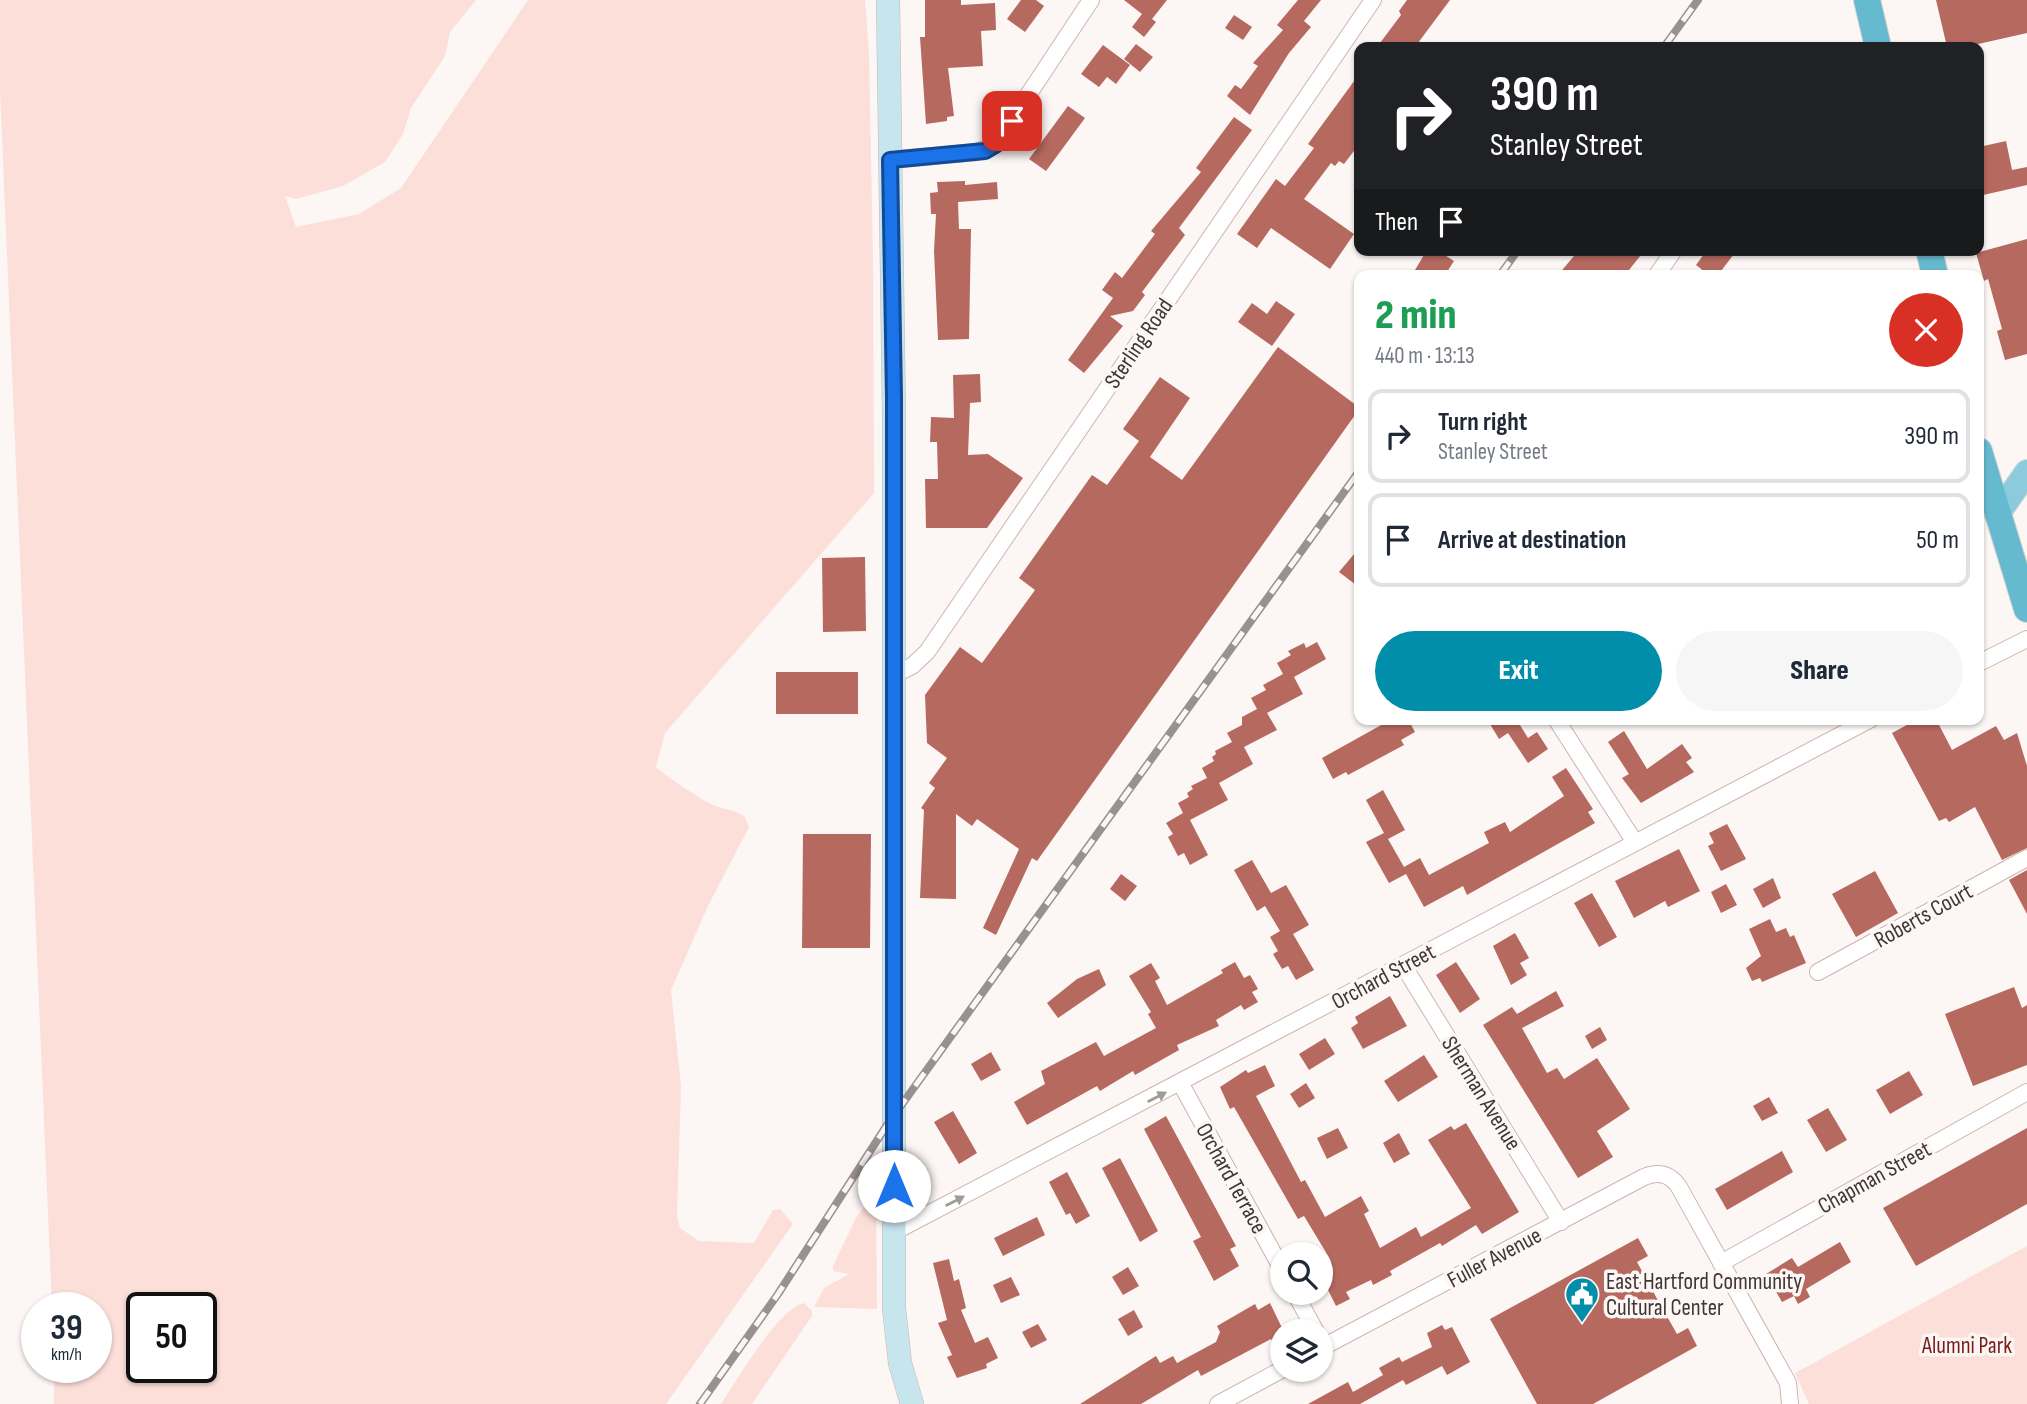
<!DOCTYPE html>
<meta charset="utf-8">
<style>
:root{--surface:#fff;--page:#f6f6f7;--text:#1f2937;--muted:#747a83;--line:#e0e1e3;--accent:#008eab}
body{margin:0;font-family:"Sofia Sans Condensed",sans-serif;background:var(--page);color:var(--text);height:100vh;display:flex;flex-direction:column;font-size:26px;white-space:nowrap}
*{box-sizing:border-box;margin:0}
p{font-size:23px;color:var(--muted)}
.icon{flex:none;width:38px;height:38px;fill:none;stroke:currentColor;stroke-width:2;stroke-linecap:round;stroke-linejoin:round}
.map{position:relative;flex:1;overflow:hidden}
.sheet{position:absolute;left:1354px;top:270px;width:630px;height:455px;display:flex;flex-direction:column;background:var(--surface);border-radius:14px;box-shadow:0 2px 5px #0004}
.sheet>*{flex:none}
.hud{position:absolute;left:1354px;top:42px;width:630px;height:214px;border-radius:14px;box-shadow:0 2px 5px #0004;background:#202124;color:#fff;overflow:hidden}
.controls{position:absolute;left:1270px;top:1242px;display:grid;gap:14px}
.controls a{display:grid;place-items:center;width:63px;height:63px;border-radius:50%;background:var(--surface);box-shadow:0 2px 5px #0004;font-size:35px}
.speed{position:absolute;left:21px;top:1292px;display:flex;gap:14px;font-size:35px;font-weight:700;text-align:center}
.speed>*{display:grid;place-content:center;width:91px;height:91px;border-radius:50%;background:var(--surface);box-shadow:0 2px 5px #0004;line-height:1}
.speed small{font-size:18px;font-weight:400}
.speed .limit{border:4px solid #111;border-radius:10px;background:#fff;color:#111}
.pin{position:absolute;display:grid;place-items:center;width:60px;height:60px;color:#fff;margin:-30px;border-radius:14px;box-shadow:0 4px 10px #0006}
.me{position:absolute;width:77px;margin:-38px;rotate:0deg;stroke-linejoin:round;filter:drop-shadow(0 0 5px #0008)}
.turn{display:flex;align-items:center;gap:24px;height:147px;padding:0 21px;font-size:32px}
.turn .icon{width:91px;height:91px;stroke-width:2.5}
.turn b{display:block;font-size:49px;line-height:60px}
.then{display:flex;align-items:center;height:66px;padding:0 21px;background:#0003;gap:14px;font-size:26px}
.round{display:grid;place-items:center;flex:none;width:74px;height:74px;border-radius:37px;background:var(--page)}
.head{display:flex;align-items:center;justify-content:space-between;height:119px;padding:0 21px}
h1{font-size:42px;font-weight:800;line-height:52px;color:#1e9e55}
.primary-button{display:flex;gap:14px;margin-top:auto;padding:14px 21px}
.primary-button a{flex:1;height:80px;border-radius:42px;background:var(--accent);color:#fff;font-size:28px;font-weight:800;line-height:80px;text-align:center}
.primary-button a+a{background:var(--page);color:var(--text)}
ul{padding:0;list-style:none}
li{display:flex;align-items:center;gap:21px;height:94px;margin:0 14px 10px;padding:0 7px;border:4px solid var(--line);border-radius:14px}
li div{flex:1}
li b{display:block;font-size:26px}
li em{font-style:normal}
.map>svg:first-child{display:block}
.green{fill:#fddfda;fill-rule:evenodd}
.building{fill:#b6695f}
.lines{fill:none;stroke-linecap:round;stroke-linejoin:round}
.minor-casing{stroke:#cfb4b0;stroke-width:18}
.secondary-casing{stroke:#cfb4b0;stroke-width:24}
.primary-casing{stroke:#d5d3d2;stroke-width:26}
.trunk-casing{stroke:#d5d3d2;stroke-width:28}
.minor{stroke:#fff;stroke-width:16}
.secondary{stroke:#c6e5ed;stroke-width:23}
.primary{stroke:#8ccbdc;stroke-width:24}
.trunk{stroke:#66bad0;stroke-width:26}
.rail-casing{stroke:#99908f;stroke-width:8}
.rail{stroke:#fcf6f5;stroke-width:5;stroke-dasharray:16;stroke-linecap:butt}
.oneway{fill:#a09a9a}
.route-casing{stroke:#114b97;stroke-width:18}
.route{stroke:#1a73e8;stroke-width:12}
.labels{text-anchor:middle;stroke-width:7;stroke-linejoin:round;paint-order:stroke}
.street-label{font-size:23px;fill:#403534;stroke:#fcf6f5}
.poi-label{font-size:23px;fill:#403534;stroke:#fcf6f5;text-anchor:start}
.park-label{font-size:23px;fill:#7a1b16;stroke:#fcf6f5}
</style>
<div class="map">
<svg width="2027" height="1404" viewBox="0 0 2027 1404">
<rect width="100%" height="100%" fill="#fcf6f5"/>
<!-- green -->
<g class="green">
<path d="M0,0H476L450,32L445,56L411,108L403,134L385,162L343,186L296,199L285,196L296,227L359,214L401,188L528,0H865L869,53L873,259L874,493L665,733L656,767C658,771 701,799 707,802C719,809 733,809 744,816L749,827L708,906L671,990L681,1086L677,1216L680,1228L699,1241L754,1243L773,1210L780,1209L793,1224L666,1404H54V1367H96V1307H52L0,91ZM142,1307H201V1367H142Z"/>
<polygon points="876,1191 877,1309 814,1307 824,1288 849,1274 833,1271 833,1266 856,1218"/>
<polygon points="2027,1246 2027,1404 1809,1404 1795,1373"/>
<path d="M804,1303L812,1311V1316L752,1404H721C739,1378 776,1311 804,1303Z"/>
</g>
<!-- building -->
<g class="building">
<polygon points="925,0 961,0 961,5 995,3 996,30 981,31 983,66 948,68 954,116 947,117 947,121 926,124 920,37 925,37"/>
<polygon points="1021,0 1036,0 1044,6 1025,32 1007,19"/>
<polygon points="1124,0 1167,0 1152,19 1156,22 1144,37 1132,27 1142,14"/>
<polygon points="1298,0 1321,0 1304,21 1311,27 1289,53 1250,115 1227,96 1235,85 1241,89 1258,66 1253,63 1283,30 1277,25"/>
<polygon points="1407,0 1450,0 1415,47 1377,47 1401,15 1399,11"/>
<polygon points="1936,0 2027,0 2027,33 1965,47 1947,47"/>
<polygon points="1234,15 1252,27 1243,40 1225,28"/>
<polygon points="1136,44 1153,57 1140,72 1124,59"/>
<polygon points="1103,45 1130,65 1116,84 1107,77 1099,87 1081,74"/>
<polygon points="1360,73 1360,143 1344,164 1339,161 1335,166 1331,163 1304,199 1354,234 1330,269 1271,228 1257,248 1237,234 1276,179 1285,186 1314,148 1308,144"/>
<polygon points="1068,106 1085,118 1046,171 1029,159"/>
<polygon points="1234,117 1252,130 1179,228 1185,235 1142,292 1145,295 1133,311 1110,316 1123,326 1084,373 1068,360 1113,298 1102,290 1115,272 1122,278 1155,234 1151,231 1201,172 1196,168"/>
<polygon points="2006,141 2012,170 2027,167 2027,185 1979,196 1979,147"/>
<polygon points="965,181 965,185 997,182 998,199 958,202 959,229 971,229 969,339 938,340 934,251 936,214 931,214 930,193 938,192 937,182"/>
<polygon points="2027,239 2027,354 2005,360 1997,331 2002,329 1988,279 1984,281 1976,253"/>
<polygon points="1427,250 1437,250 1454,261 1445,275 1412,275"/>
<polygon points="1579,250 1645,250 1625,275 1558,275"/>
<polygon points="1707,250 1737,250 1718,275 1709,275 1696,265"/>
<polygon points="1276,301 1295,314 1272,346 1238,322 1252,303 1267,314"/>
<polygon points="1278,347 1360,408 1037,861 1032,858 996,935 983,928 1019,849 977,819 972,826 956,814 956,899 920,898 924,810 921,808 935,788 929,783 947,758 927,743 925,695 960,647 982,663 1035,590 1019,578 1092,475 1107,485 1139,441 1123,429 1160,377 1190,398 1150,457 1182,480"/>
<polygon points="980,374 981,402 970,403 968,455 988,454 1023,478 987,528 926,528 925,479 938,479 937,442 930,442 931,417 954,418 953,375"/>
<polygon points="1360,547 1360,588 1339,572"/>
<polygon points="865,557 866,631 823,632 822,558"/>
<polygon points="1317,642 1326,659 1294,677 1303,694 1267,713 1277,730 1244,747 1253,764 1219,783 1228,800 1190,820 1208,855 1190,865 1184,853 1178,856 1168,837 1173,834 1166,823 1183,813 1178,803 1189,797 1187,793 1193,789 1191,786 1207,778 1202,768 1214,761 1212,757 1216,754 1215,751 1232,742 1227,733 1242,725 1242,717 1257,709 1251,698 1266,690 1263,685 1283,674 1277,663 1291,655 1288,651 1304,643 1306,648"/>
<rect x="776" y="672" width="82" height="42"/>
<polygon points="1392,719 1408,719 1415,732 1401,740 1404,745 1348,775 1346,772 1333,779 1322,758"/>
<polygon points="1487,719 1529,719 1520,725 1528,738 1537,732 1548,749 1528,763 1508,733 1499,739"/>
<polygon points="1918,719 1936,719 1952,750 1996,726 2004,740 2017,733 2027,766 2027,848 2002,860 1975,807 1949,822 1946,818 1939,821 1892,733"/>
<polygon points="1624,731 1647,769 1682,744 1692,758 1686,762 1694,772 1641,803 1622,778 1629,774 1608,742"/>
<polygon points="1566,768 1593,809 1588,812 1595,823 1467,895 1463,886 1424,907 1406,874 1389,883 1366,842 1384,833 1366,800 1383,790 1405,830 1388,839 1404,867 1420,858 1429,875 1489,843 1484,832 1505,822 1510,832 1564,796 1552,777"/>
<polygon points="1727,824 1746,859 1721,871 1708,846 1714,843 1709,833"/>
<polygon points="803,834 871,834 870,948 802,948"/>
<polygon points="1679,849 1700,891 1668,907 1665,901 1634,918 1615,881"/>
<polygon points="1252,860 1271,893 1286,885 1309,925 1293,934 1314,970 1296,980 1288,966 1282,969 1273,954 1278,951 1270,937 1280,931 1265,906 1257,911 1234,870"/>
<polygon points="2027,870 2027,914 2009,880"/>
<polygon points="1875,871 1898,913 1856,937 1832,894"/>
<polygon points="1121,874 1137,886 1125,901 1110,889"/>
<polygon points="1773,878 1781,898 1763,908 1753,889"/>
<polygon points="1726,884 1737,905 1721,913 1711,892"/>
<polygon points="1592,893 1617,937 1599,947 1574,903"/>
<polygon points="1770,919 1776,932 1786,928 1790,937 1794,935 1806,963 1762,982 1760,978 1752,981 1746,968 1761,956 1749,929"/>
<polygon points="1515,933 1529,958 1520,963 1527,975 1511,985 1493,946"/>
<polygon points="1235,962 1244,978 1250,975 1258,989 1252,992 1258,1002 1244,1010 1241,1005 1216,1020 1219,1026 1177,1045 1179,1050 1149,1067 1135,1075 1133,1071 1100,1091 1097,1086 1027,1125 1014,1102 1045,1084 1041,1071 1096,1042 1104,1056 1156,1028 1148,1014 1151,1012 1129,976 1151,963 1160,978 1155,981 1167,1005 1223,973 1221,970"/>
<polygon points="1456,962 1480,999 1460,1013 1436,975"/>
<polygon points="1099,969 1106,985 1058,1018 1047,1003 1077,979"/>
<polygon points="2014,987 2022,1008 2027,1005 2027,1065 1973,1086 1945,1014"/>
<polygon points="1556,991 1564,1006 1522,1028 1547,1073 1557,1068 1564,1079 1597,1058 1630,1109 1597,1131 1613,1157 1578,1178 1483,1025 1512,1007 1517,1014"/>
<polygon points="1390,996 1407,1026 1363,1049 1351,1028 1358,1023 1355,1017"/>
<polygon points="1600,1027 1607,1040 1592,1049 1585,1036"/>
<polygon points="1325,1038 1335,1054 1309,1070 1299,1054"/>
<polygon points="991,1052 1001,1070 981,1081 971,1064"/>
<polygon points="1424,1055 1438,1077 1398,1102 1384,1081"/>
<polygon points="1265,1065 1275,1086 1256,1096 1301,1182 1305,1180 1325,1217 1361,1196 1369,1211 1364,1214 1380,1248 1416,1227 1421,1237 1471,1208 1428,1140 1451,1126 1454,1130 1466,1123 1519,1212 1482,1234 1476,1225 1442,1246 1440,1243 1390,1271 1392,1275 1373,1285 1371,1280 1346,1292 1350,1299 1336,1306 1321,1276 1333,1270 1330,1259 1304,1216 1298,1219 1234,1107 1230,1109 1220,1087 1246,1070 1248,1073"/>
<polygon points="1909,1071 1923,1095 1890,1114 1876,1090"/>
<polygon points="1306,1083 1315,1098 1299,1108 1290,1094"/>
<polygon points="1769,1097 1778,1113 1762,1121 1753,1106"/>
<polygon points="1828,1108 1847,1140 1826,1152 1807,1120"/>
<polygon points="953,1111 977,1153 959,1164 934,1122"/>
<polygon points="1166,1116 1236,1246 1230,1249 1239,1266 1214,1281 1193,1241 1201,1237 1144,1129"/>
<polygon points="1338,1128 1348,1148 1327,1159 1317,1138"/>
<polygon points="2027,1128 2027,1204 1916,1266 1883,1208"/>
<polygon points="1399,1133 1410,1154 1394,1163 1383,1143"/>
<polygon points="1782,1151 1793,1172 1727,1210 1715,1189"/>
<polygon points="1120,1158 1158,1231 1140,1242 1102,1168"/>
<polygon points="1067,1172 1090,1216 1076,1224 1070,1213 1066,1215 1049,1182"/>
<polygon points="1037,1217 1045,1235 1003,1256 994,1238"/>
<polygon points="1638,1238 1648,1256 1637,1262 1661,1306 1677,1334 1688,1328 1697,1346 1593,1404 1537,1404 1490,1319"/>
<polygon points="1840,1242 1851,1262 1806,1289 1810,1297 1798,1304 1794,1296 1782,1302 1766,1274 1792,1258 1798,1267"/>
<polygon points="949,1259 954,1281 959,1279 966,1308 961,1310 975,1343 988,1337 998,1358 986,1364 987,1368 957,1378 947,1357 952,1355 938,1323 947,1320 933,1263"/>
<polygon points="1128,1267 1139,1286 1123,1295 1112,1277"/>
<polygon points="1011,1277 1020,1295 1001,1303 993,1285"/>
<polygon points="1270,1303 1284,1332 1283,1336 1273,1342 1271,1339 1201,1376 1198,1370 1141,1404 1080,1404 1156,1356 1160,1363 1173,1356 1177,1363 1216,1342 1220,1332 1217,1326 1255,1304 1258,1310"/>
<polygon points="1134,1310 1143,1327 1128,1336 1118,1319"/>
<polygon points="1038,1324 1047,1340 1031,1348 1022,1332"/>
<polygon points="1442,1325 1445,1330 1452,1327 1470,1362 1447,1375 1442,1366 1406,1385 1403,1380 1360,1404 1308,1404 1348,1382 1353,1392 1383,1375 1379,1368 1399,1357 1402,1362 1432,1347 1427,1333"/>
</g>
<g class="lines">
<!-- minor casing -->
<g class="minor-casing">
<g id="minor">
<polyline points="890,160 977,152 995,145 1091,0"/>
<polyline points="1657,275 1674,250"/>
<polyline points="1979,663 2027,639"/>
<polyline points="893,675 912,666 927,652 1373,0"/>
<polyline points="1556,719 1634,841"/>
<polyline points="1403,965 1561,1222"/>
<polyline points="1818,972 2027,858"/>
<polyline points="1181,1084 1283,1271"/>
<polyline points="894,1232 1871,719"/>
<polyline points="1721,1263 2027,1092"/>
<polyline points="1295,1293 1316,1332"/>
<path d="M1321,1348L1644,1177C1659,1171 1670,1174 1679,1187L1788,1383L1790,1404"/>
<polyline points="1218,1404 1283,1369"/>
</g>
</g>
<!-- secondary casing -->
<g class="secondary-casing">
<polyline id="secondary" points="888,0 894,416 894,1308 900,1363 912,1404"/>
</g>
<!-- primary casing -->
<g class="primary-casing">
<polyline id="primary" points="1997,515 2027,472"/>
</g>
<!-- trunk casing -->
<g class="trunk-casing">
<g id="trunk">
<polyline points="1867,0 1878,47"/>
<polyline points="1929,250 1935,275"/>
<polyline points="1979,451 2027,609"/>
</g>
</g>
<!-- minor -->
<use href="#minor" class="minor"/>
<!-- secondary -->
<use href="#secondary" class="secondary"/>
<!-- primary -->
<use href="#primary" class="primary"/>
<!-- trunk -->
<use href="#trunk" class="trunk"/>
<!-- rail casing -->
<g class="rail-casing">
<g id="rail">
<polyline points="1664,47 1698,0"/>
<polyline points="1500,275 1518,250"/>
<polyline points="700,1404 778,1294 887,1125 1360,470"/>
</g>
</g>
<!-- rail -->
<use href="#rail" class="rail"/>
</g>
<!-- one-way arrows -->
<defs><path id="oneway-solid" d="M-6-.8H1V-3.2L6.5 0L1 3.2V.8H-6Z" transform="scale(1.75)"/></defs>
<g class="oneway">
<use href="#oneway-solid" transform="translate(1157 1097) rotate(-27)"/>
<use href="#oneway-solid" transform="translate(955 1201) rotate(-27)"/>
</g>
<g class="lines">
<!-- route casing -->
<g class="route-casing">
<polyline id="route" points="894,1186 894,397 890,160 985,151 995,145 1012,121"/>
</g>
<!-- route -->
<use href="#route" class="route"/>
</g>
<!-- icons -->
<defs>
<g id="civic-pin" transform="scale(1.75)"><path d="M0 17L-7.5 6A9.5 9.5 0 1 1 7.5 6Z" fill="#008eab" stroke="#fcf6f5"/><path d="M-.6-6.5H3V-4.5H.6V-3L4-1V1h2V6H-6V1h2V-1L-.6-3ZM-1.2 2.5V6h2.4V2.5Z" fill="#fff"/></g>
</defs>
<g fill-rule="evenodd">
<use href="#civic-pin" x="1582" y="1294"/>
</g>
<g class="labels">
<!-- street labels -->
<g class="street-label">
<text transform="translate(1138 343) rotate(-56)" y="8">Sterling Road</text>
<text transform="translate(1923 915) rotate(-29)" y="8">Roberts Court</text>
<text transform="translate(1383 976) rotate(-28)" y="8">Orchard Street</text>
<text transform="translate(1482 1093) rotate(58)" y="8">Sherman Avenue</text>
<text transform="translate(1874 1177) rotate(-29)" y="8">Chapman Street</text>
<text transform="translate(1232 1178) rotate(61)" y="8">Orchard Terrace</text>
<text transform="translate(1494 1257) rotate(-28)" y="8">Fuller Avenue</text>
</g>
<!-- poi labels -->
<g class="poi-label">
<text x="1606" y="1289">East Hartford Community<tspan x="1606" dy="26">Cultural Center</tspan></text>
</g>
<!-- park labels -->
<g class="park-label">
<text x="1967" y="1353">Alumni Park</text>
</g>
</g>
</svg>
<div class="controls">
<a><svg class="icon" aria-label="search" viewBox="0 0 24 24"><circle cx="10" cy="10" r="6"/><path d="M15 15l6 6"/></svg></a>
<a><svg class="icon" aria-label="layers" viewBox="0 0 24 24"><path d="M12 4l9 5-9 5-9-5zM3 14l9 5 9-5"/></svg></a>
</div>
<div class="speed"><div>39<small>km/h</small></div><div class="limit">50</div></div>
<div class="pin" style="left:1012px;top:121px;background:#d93025"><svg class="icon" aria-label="arrive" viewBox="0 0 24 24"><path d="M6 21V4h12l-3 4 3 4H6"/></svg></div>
<svg class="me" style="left:894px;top:1186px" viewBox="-20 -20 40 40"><circle r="19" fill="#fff"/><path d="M0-13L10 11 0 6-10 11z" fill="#1a73e8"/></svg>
<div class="hud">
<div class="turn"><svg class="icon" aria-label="right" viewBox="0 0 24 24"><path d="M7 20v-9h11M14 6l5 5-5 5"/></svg><div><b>390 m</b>Stanley Street</div></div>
<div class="then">Then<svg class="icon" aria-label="arrive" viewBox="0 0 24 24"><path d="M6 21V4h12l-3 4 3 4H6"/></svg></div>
</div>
<section class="sheet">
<div class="head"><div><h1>2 min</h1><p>440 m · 13:13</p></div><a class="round" style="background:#d93025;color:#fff"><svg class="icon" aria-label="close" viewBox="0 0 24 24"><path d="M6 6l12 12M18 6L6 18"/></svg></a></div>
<ul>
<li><svg class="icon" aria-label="right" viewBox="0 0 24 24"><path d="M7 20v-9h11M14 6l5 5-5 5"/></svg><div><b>Turn right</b><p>Stanley Street</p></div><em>390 m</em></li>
<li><svg class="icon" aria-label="arrive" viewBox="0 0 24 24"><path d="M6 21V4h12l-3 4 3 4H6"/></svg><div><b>Arrive at destination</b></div><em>50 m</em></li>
</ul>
<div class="primary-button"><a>Exit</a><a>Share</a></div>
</section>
</div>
